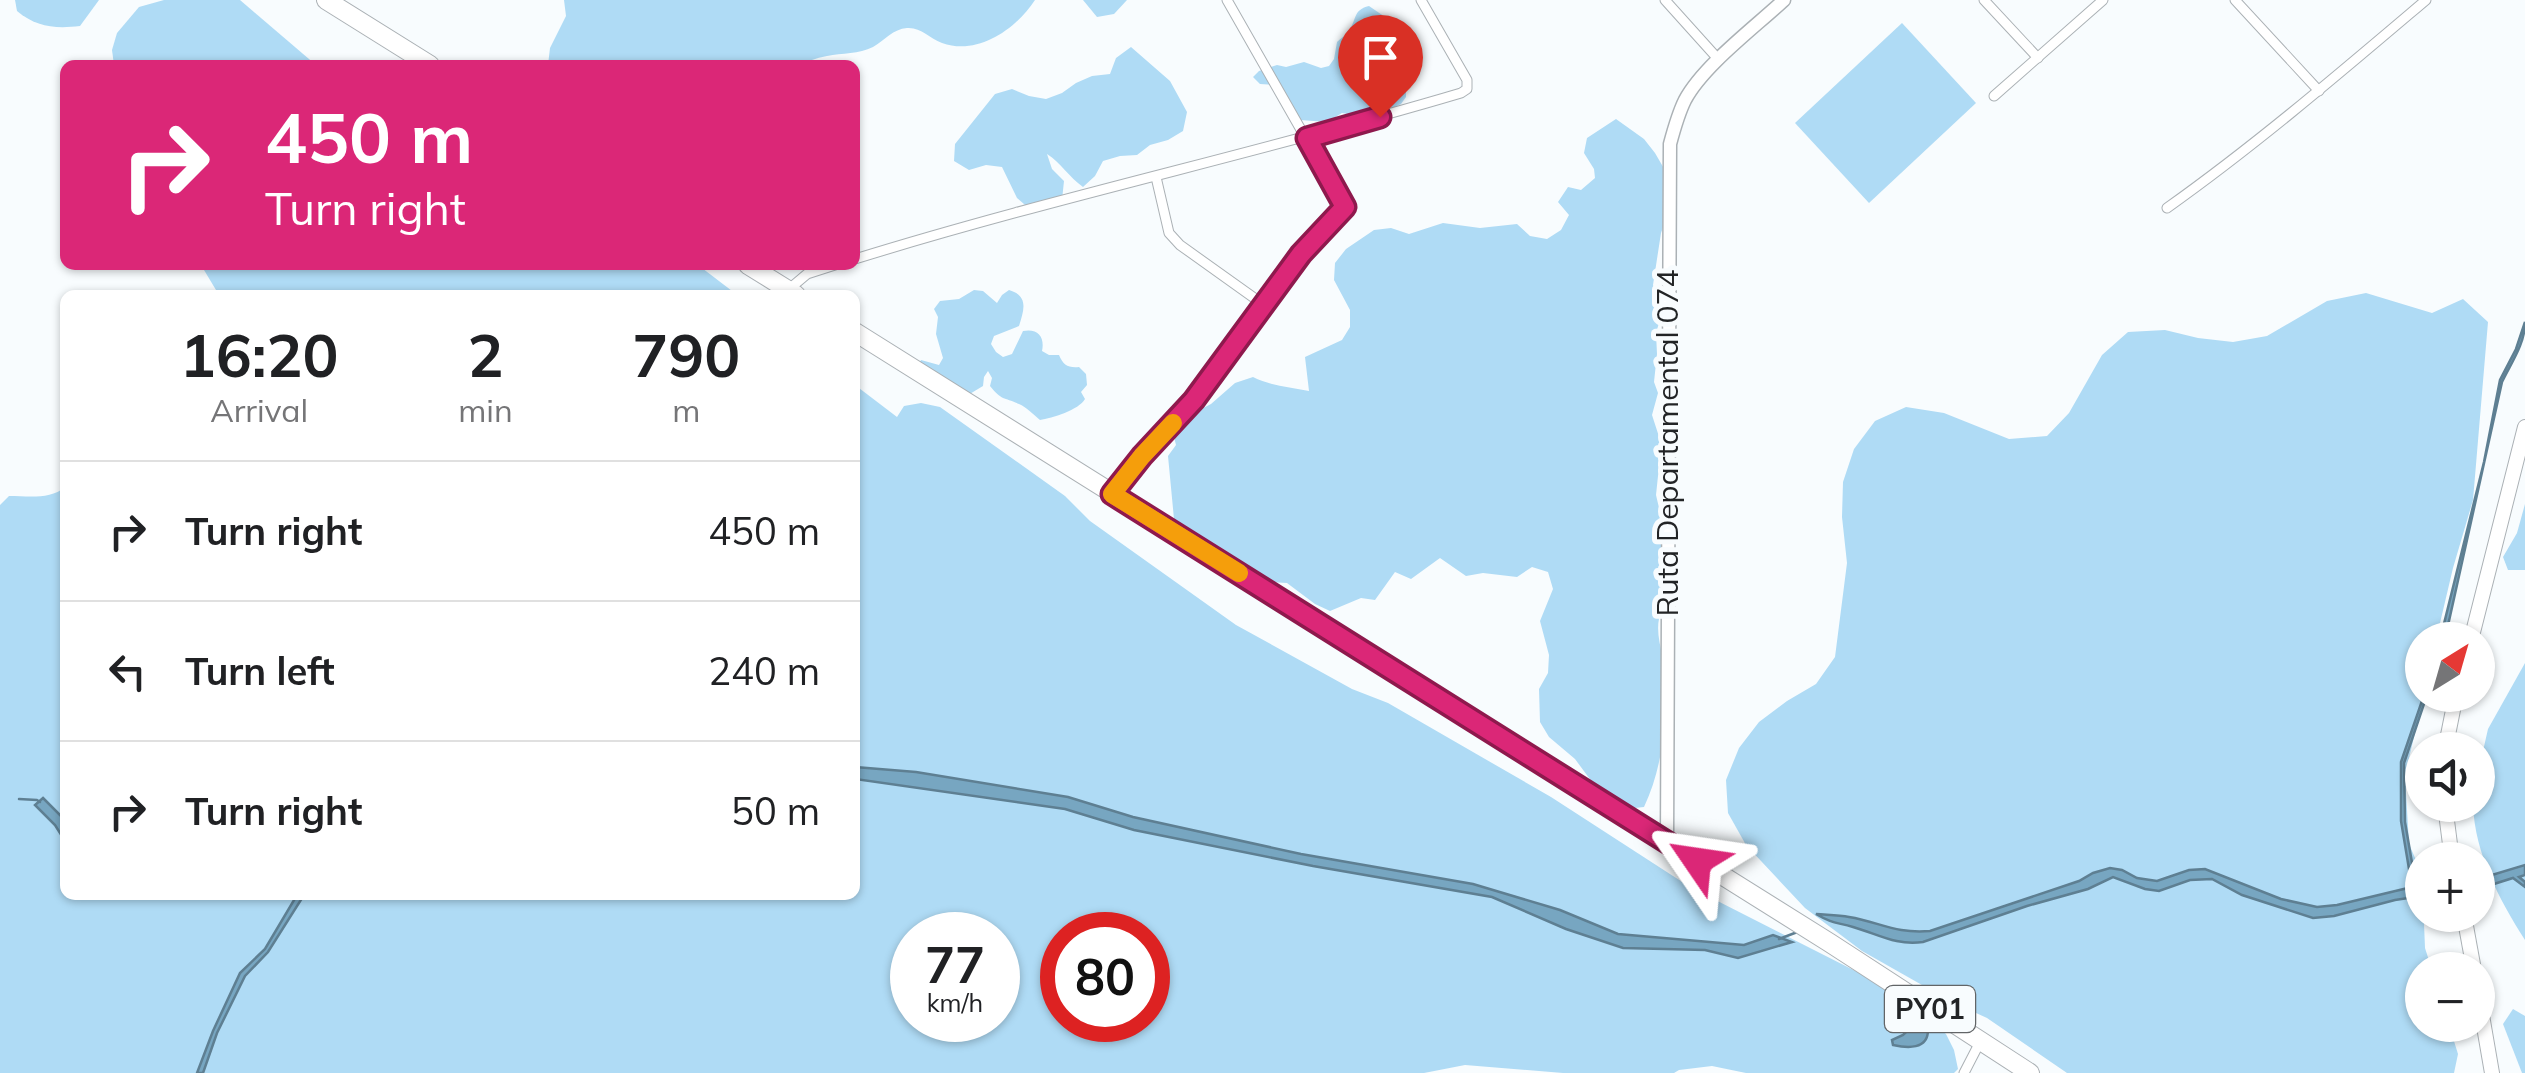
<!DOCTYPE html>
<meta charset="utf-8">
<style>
:root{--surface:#fff;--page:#f2f2f2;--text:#202124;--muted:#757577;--line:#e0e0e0}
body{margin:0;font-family:Mulish,sans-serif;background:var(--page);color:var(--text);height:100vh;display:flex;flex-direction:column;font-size:38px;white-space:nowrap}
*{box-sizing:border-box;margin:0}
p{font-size:32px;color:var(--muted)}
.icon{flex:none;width:55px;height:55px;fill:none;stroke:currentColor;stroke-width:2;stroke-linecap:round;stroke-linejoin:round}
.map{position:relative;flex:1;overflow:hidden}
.side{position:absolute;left:60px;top:290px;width:800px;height:610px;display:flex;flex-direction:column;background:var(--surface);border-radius:15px;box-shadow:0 2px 8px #0004}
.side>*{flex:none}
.banner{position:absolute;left:60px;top:60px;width:800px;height:210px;border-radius:15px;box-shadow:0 2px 8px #0004;background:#db2777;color:#fff;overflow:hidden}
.needle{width:65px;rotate:37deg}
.controls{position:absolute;left:2405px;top:622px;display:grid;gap:20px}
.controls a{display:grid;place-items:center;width:90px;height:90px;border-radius:50%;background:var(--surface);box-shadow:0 2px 8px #0004;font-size:50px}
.speed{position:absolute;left:890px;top:912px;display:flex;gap:20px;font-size:50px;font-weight:700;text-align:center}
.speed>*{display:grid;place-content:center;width:130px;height:130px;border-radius:50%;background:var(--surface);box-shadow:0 2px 8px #0004;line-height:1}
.speed small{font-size:25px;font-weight:400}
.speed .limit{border:15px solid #d22;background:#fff;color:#111}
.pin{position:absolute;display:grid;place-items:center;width:85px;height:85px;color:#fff;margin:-102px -42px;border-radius:50% 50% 50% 0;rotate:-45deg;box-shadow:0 0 10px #0007}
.pin .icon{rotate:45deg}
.me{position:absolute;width:110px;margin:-55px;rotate:302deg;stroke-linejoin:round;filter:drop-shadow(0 0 8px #0008)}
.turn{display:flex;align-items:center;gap:35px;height:210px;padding:0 40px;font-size:45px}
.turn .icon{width:130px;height:130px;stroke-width:2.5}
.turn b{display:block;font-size:70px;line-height:85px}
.eta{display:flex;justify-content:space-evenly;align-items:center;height:170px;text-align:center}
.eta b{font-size:60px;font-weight:700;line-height:70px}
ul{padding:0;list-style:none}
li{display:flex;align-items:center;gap:30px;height:140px;padding:0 40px;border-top:2px solid var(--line)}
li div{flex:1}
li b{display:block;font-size:38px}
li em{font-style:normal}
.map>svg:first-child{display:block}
.green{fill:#afdbf5;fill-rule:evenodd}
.water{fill:#77a6c1;stroke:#5e7f92;stroke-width:2.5}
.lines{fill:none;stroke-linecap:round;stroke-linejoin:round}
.stream{stroke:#5e7f92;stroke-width:2.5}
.street-casing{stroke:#abb1b5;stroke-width:11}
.secondary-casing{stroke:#abb1b5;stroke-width:15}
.primary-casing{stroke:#abb1b5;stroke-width:16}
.highway-casing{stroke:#abb1b5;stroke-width:20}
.street{stroke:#fff;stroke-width:9}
.secondary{stroke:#fff;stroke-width:12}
.primary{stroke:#fff;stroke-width:14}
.highway{stroke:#fff;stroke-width:18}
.route-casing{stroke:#8e194d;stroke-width:25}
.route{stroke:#db2777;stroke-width:18}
.slow{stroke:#f59e0b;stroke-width:18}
.labels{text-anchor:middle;stroke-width:10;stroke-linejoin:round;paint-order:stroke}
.shield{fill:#f8fcfe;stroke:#626567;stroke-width:2.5}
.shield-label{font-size:28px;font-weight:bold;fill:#222426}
.street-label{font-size:30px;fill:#222426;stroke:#f8fcfe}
</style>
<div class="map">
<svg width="2525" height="1073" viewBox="0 0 2525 1073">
<rect width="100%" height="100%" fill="#f8fcfe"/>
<!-- green -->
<g class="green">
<path d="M15,0H99L80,26C55,29 36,27 17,11Z"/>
<polygon points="164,0 240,0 316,65 114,65 112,50 117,33 139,7"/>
<path d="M564,0H1035C1016,29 978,56 942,43C929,38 921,27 907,28C893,29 885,40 873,47C859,54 842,53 827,56C816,58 806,62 796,65H548L550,48L566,16Z"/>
<polygon points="1083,0 1127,0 1114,14 1097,17"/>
<path d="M1369,6L1391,21L1387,39L1392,46L1397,73L1406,88V97L1401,104L1393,108L1375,109L1360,116L1342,113L1327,122L1300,120L1277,85L1260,84L1253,77L1259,71L1277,65L1286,67L1304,62L1321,68L1329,66L1334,59L1337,42C1341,38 1345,36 1348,32C1357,21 1352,10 1369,6Z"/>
<polygon points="1902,23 1976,103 1869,203 1795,123"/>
<path d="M1131,47L1170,81L1187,112L1183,131L1168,140L1150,145L1137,155L1120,156L1103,161L1095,176L1083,187C1069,177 1061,163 1047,154L1052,169L1064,181L1062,200L1048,209L1031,210L1017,198L1002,167L986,165L969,170L954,161L955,144L995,94L1012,89L1029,96L1046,99L1062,93L1076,83L1092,76L1110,74L1116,58Z"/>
<path d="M1616,119L1644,139L1655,153L1673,184L1672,201L1661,233L1653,285L1658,303L1659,323L1656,333L1657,354L1654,382L1658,393L1652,415L1663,449L1664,459L1658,476L1656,495L1664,529L1663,608C1650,631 1667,659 1667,685C1666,726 1662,769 1644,807L1625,809L1595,786L1575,759L1549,737L1540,722L1539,689L1548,673L1549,655L1540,621L1553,589L1548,572L1532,567L1517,577L1483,573L1466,576L1440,558L1411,579L1395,572L1375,600L1361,598L1330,611L1315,604L1287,583L1270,582L1237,563L1211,558L1174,519L1168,456L1176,445L1174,437L1180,420L1211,404L1235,383L1253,377C1271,386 1290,387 1309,391L1305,357L1342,340L1350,327V310L1334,280L1335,263L1346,249L1374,230L1391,228L1409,234L1443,223L1480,228L1517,224L1530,236L1547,239L1561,230L1569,215L1558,202L1568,187L1581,190L1595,178L1594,169L1584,153L1587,138Z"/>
<polygon points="201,265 698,265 736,294 748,295 219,295"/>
<path d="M974,290L983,291L997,303L1002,295L1009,290C1029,296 1024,310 1019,326L994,336L991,344L996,352L1003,357L1012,354L1023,331C1038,328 1045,337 1042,351L1049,355H1059C1063,365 1068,368 1079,367L1086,374L1087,385L1081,392L1085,399C1079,410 1052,418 1040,420C1034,415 1026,407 1019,404C1004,397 1002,401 990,386L992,378L988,371L984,377L983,386L968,395L917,367L921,360L939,365L943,358L936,334L938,317L934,309L940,301L959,299Z"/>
<polygon points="2366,293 2432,313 2463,299 2488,322 2473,500 2453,568 2436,640 2422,640 2424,695 2405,775 2409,844 2422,874 2425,948 2432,970 2422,970 2422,1025 2449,1025 2458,1054 2454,1073 2067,1073 1987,1018 1952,1002 1862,951 1805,908 1746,845 1728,813 1726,780 1739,748 1759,722 1787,701 1816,684 1835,657 1847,563 1842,517 1843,482 1854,449 1875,421 1906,407 1944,413 2009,439 2047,436 2069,413 2102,355 2128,332 2165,330 2198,338 2233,342 2267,336 2327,301"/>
<path d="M855,385L897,417L904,406L921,403L940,407L1065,496L1090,521L1236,625L1352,689L1388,703L1551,797L1690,887L1887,987L1946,1034L1954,1050L1958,1069L1954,1073H1746L1712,1066L1679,1070L1674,1073H1563L1465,1065L1424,1073H0V505L9,496C28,496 50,500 65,487V895H855ZM912,935H998V1020H912ZM1062,935H1148V1020H1062Z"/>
<polygon points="2525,504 2525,570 2508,570 2503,557 2517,533"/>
<path d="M2525,663V940C2499,899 2475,854 2473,805H2478V773L2488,729Z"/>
<polygon points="2513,1009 2525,1016 2525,1073 2522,1073 2503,1024"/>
</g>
<!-- water -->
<g class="water">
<path d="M2525,322C2525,344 2511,363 2502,382L2445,639L2440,640L2484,462L2500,380L2516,349Z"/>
<path d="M2424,695H2427L2404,763L2405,822L2416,886L2422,885V896L2395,900L2334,916L2313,918L2242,895L2212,879L2190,880L2159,891L2145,889L2113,877L2088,889L2027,906L1923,942C1896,946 1878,934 1853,927C1836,922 1833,924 1816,914C1827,915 1838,915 1849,917C1880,922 1895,934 1930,931L2079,881L2093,873L2110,868L2122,870L2137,878L2157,881L2189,870L2205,869L2281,899L2317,907L2337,905L2412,887L2401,821V762Z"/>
<polygon points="855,767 916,772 1068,797 1133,817 1301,854 1473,884 1560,910 1618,934 1744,945 1773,935 1792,942 1738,958 1705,950 1623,948 1566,929 1492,897 1313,866 1134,830 1065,809 855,779"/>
<polygon points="43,798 65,820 65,841 55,825 35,805"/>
<polygon points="2525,865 2525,875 2519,877 2525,882 2525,887 2513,878 2478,889 2478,876 2492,875"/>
<polygon points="297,895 304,895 268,952 245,976 217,1033 203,1073 197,1073 213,1031 240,973 265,949"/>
<path d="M1917,1022L1928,1030C1928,1050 1907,1048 1893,1045L1892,1040L1903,1035Z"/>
</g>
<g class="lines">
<!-- stream -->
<g class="stream">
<polyline points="19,799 37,800 40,802"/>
<polyline points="1779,939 1800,931"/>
</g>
<!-- street casing -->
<g class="street-casing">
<g id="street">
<polyline points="1665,0 1719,60"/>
<polyline points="1984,0 2038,58"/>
<polyline points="2235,0 2319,91"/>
<polyline points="1994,96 2103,0"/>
<polyline points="1156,177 1169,233 1180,245 1264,305"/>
<path d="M2167,208C2257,144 2341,72 2426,0"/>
<path d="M855,259C1055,197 1260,153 1461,93L1467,89V80L1421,0"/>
<polyline points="788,290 807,274 835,265"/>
<polyline points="1113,493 1142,456 1195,400 1301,254 1345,207 1227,0"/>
<polyline points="1964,1073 1980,1042"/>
</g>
</g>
<!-- secondary casing -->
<g class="secondary-casing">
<path id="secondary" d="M1667,842L1670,144C1674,129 1678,114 1685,100C1703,66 1755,27 1784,0"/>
</g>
<!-- primary casing -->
<g class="primary-casing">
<g id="primary">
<polyline points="2471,640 2525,427"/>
<polyline points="2445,750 2456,695"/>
<polyline points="2445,805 2452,860"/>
<polyline points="2464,915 2474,970"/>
<polyline points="2478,992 2492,1073"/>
</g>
</g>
<!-- highway casing -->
<g class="highway-casing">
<g id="highway">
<polyline points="326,0 430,65"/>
<polyline points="748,265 796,295"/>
<polyline points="855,332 1830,943 2030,1073"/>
</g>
</g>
<!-- street -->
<use href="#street" class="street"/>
<!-- secondary -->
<use href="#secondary" class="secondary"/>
<!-- primary -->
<use href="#primary" class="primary"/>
<!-- highway -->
<use href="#highway" class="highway"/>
</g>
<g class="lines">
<!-- route casing -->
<g class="route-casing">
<polyline id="route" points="1380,117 1307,138 1345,207 1301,254 1194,400 1142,456 1112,494 1697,861"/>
</g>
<!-- route -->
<use href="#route" class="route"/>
<!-- slow -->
<polyline class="slow" points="1173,423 1142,456 1112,494 1239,573"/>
</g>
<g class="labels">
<!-- shield labels -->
<rect class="shield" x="1885" y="986" width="90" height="46" rx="8"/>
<g class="shield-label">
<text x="1930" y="1019">PY01</text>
</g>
<!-- street labels -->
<g class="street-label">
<text transform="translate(1668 443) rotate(-90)" y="10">Ruta Departamental 074</text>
</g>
</g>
</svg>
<div class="controls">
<a><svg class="needle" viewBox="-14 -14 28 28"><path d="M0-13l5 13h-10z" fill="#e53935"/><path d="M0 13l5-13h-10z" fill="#757577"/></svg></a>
<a><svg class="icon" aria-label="sound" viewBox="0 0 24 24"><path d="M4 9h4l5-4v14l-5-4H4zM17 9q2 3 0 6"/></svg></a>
<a>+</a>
<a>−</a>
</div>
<div class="speed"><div>77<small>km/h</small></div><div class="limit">80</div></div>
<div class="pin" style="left:1380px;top:117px;background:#d93025"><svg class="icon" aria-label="arrive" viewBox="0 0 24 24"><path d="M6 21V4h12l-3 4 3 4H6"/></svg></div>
<svg class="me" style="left:1697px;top:861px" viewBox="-20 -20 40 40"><path d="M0-17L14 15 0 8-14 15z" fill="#db2777" stroke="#fff" stroke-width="4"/></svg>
<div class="banner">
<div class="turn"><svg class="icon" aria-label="right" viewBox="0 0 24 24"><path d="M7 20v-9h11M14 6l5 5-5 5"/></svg><div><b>450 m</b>Turn right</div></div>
</div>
<section class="side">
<div class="eta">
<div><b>16:20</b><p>Arrival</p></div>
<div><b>2</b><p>min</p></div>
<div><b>790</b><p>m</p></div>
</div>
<ul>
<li><svg class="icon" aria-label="right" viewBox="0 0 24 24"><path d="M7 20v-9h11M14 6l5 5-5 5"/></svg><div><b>Turn right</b></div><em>450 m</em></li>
<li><svg class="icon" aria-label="left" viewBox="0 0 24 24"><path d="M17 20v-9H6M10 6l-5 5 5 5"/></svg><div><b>Turn left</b></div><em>240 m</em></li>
<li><svg class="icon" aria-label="right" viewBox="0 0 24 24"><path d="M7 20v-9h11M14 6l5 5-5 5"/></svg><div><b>Turn right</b></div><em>50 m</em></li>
</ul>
</section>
</div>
